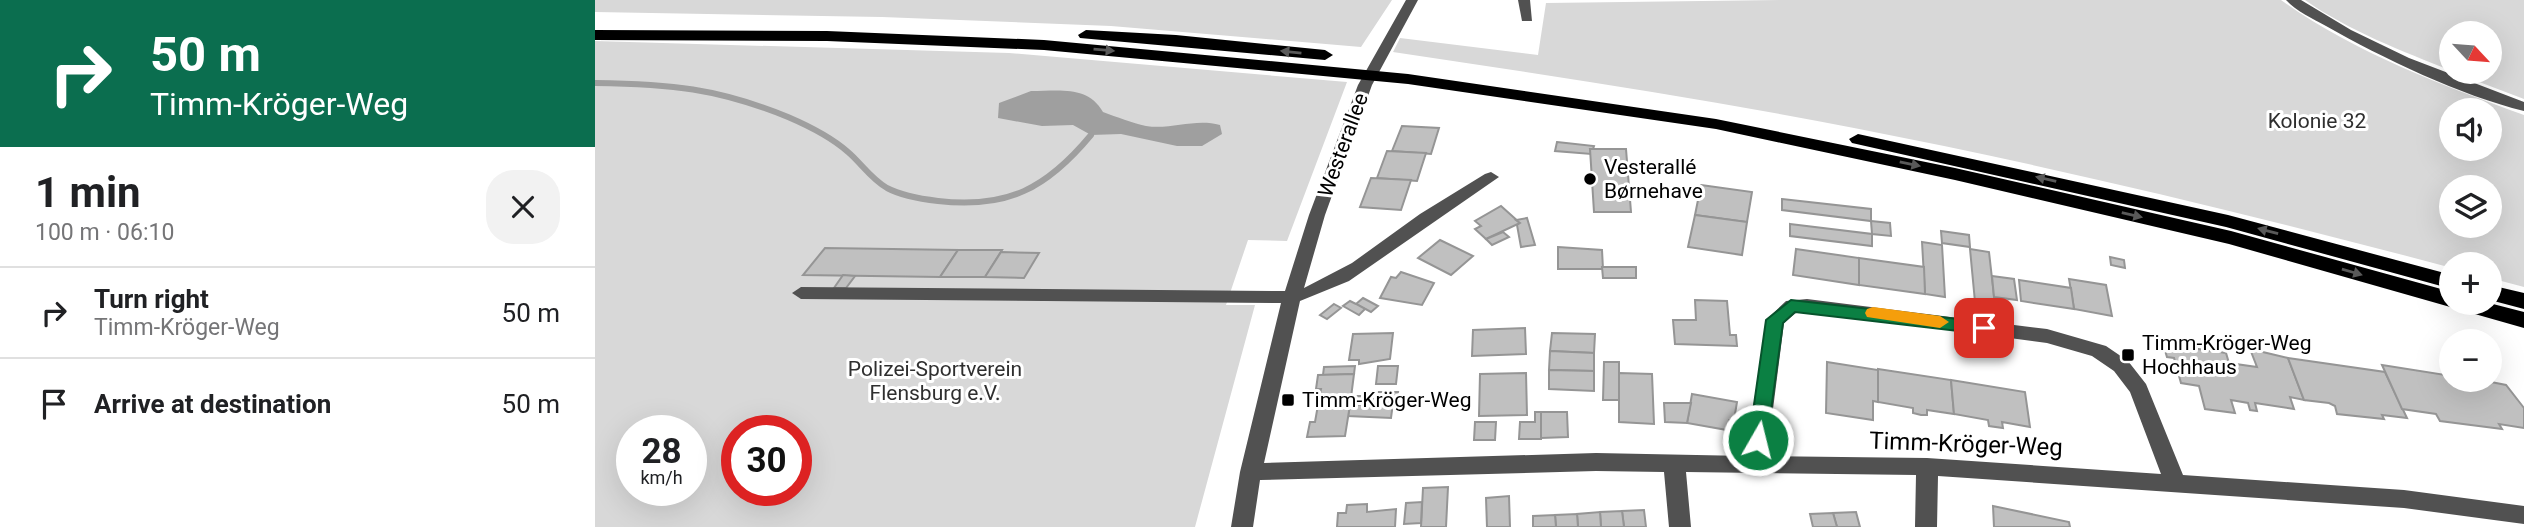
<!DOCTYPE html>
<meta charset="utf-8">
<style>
:root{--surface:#fff;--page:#f2f2f2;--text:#202124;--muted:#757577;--line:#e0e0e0}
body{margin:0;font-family:Roboto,sans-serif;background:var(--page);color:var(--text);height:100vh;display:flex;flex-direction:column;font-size:26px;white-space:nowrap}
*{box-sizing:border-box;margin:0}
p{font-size:23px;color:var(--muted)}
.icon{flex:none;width:38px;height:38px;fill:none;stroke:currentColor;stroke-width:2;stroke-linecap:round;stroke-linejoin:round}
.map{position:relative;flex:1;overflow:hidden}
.panel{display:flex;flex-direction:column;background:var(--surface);width:595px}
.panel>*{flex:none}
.hud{background:#0b6e4f;color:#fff;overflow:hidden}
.needle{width:46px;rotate:116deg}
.fabs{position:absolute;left:1844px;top:21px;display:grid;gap:14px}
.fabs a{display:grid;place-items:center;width:63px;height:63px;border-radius:50%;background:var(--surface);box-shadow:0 7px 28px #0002;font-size:35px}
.speed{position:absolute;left:21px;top:415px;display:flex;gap:14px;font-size:35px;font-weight:700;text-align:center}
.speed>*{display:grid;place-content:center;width:91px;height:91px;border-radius:50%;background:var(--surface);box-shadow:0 7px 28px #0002;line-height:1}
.speed small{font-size:18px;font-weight:400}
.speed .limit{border:10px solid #d22;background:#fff;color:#111}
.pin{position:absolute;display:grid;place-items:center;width:60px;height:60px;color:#fff;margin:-30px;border-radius:14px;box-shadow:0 4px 10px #0006}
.me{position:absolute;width:77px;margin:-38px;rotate:8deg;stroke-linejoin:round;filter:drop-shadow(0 0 5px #0008)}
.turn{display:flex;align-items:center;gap:24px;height:147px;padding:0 35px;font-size:32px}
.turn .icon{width:91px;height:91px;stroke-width:2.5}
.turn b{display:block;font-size:49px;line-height:60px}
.round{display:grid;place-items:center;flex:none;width:74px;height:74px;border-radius:28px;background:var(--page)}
.summary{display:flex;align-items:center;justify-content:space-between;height:119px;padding:0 35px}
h1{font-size:42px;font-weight:700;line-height:52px}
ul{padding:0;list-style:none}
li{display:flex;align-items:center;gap:21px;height:91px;padding:0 35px;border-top:2px solid var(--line)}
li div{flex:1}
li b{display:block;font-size:26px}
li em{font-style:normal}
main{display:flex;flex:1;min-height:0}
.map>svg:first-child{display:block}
.green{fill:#d8d8d8;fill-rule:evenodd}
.water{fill:#9f9f9f}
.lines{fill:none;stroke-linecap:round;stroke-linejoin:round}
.stream{stroke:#9f9f9f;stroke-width:6}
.building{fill:#c0c0c0;stroke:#959595;stroke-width:2}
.minor{fill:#515151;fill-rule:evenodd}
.highway{fill:#000;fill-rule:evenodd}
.oneway{fill:#595959}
.route{fill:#0b8043;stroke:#07532c;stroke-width:2}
.slow{fill:#f59e0b}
.poi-dot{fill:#000;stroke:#fff;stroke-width:2.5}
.labels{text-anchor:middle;stroke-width:6;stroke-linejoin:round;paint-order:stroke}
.park-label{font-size:21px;fill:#2f2f2f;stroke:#fff}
.street-label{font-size:21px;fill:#000;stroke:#fff}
.poi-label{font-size:21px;fill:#000;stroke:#fff;text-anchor:start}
.near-street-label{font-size:24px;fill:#000;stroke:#fff}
</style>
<main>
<section class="panel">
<div class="hud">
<div class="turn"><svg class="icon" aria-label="right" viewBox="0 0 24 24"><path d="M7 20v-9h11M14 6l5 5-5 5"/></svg><div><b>50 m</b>Timm-Kröger-Weg</div></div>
</div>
<div class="summary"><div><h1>1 min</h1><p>100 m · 06:10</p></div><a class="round"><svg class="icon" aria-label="close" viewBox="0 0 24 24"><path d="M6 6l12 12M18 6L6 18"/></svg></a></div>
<ul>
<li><svg class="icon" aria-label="right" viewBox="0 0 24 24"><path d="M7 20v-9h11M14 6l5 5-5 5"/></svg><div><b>Turn right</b><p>Timm-Kröger-Weg</p></div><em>50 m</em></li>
<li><svg class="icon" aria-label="arrive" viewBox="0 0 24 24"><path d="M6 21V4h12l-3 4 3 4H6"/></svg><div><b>Arrive at destination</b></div><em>50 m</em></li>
</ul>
</section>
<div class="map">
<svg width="1929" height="527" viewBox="0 0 1929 527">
<rect width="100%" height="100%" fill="#fff"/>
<!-- green -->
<g class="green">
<polygon points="0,0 797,0 766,47 516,26 287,17 0,12"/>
<path d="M1185,0H1686C1758,52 1846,85 1929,115V287L1895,278V264H1857V268C1659,215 1460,167 1259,128C1106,98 952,75 798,52L805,38L943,55L951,3ZM1857,110H1895V149H1857ZM1857,187H1895V226H1857Z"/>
<path d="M1710,0H1929V99L1858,72H1895V33H1857V71C1807,51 1754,31 1710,0Z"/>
<path d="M0,41L414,53L752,82L692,241L653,240L631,305H660L600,527H0ZM37,430H96V490H37ZM142,430H201V490H142Z"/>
</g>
<!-- water -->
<path class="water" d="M436,91C464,91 493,85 508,112C522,117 537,123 551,126C576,130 600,118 625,125L627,134L607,146H582L526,134L496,135L478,125L447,126L403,118L404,103Z"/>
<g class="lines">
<!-- stream -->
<path class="stream" d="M0,83C75,84 122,88 193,117C214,126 235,136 253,152C266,163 276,179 292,188C307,196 326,199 343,201C413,209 452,188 496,135"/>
</g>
<!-- building -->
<g class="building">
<polygon points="807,126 844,128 836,154 797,151"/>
<polygon points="962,142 999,146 998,149 995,149 996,154 960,151"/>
<polygon points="995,149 1031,149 1036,212 999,212"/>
<polygon points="792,151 831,153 822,181 782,178"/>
<polygon points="776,178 816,180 806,210 765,207"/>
<polygon points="1106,185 1157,192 1152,222 1100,215"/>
<polygon points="1187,199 1276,209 1276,221 1187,210"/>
<polygon points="906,206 925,223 891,239 880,229 886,226 880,221"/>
<polygon points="1100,215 1152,222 1147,255 1093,247"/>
<polygon points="932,218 940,245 926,247 922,225 925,223 921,220"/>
<polygon points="1276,221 1295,223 1296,236 1277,234"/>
<polygon points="1195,224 1277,234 1277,246 1195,236"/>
<polygon points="1346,231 1374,235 1375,247 1347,243"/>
<polygon points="908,232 914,237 897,245 891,239"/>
<polygon points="845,240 878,256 856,275 823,258"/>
<polygon points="1327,242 1347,245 1350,297 1330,294"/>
<polygon points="963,247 1007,250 1008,269 963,269"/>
<polygon points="230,248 363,250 345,277 208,275"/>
<polygon points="1201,249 1264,258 1264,285 1198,275"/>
<polygon points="1375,249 1394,252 1400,305 1380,302"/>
<polygon points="363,250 407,250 390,277 345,277"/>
<polygon points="406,252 444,253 429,278 390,277"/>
<polygon points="1515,257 1529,260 1530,268 1516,265"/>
<polygon points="1264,258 1329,267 1330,294 1264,285"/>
<polygon points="1007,267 1041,267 1041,278 1008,278"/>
<polygon points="806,272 839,283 827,305 785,298 796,277 801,278"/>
<polygon points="248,275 260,276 251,288 239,288"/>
<polygon points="1397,276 1419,279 1422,300 1399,297"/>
<polygon points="1474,279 1511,285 1517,316 1479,309"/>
<polygon points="1424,280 1476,288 1479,309 1426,301"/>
<polygon points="768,298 783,306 776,312 761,304"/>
<polygon points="1100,300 1132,301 1135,335 1141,335 1142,346 1080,344 1078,320 1101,320"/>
<polygon points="755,301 761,304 770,309 764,315 748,306"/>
<polygon points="739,304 746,308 732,319 725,315"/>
<polygon points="930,328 931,354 877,356 878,330"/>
<polygon points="798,333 795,359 764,364 764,360 754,360 758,334"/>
<polygon points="957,333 1000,334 999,353 955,351"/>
<polygon points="1568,344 1631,353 1634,363 1662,367 1655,349 1693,358 1709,400 1695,397 1699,409 1660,403 1662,411 1655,410 1653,403 1636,400 1640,413 1610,409 1604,386 1586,383 1579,358 1572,357"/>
<polygon points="955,351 999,353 999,371 954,370"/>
<polygon points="1693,358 1790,372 1812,418 1787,415 1789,419 1742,414 1740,406 1734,403 1709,400"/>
<polygon points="1009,362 1024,362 1024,400 1008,400"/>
<polygon points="1232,362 1283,370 1283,402 1278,401 1278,420 1231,413"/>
<polygon points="1787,365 1857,376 1857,380 1886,380 1911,385 1929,408 1929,428 1904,424 1907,429 1845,421 1841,414 1807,409"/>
<polygon points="760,366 759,374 728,375 729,367"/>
<polygon points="783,366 803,366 801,384 781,384"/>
<polygon points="1283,369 1356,380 1359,414 1332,410 1332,415 1326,415 1318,413 1318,408 1283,402"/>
<polygon points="954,370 999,371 999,391 954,389"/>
<polygon points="931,373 932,415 884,416 885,374"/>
<polygon points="1024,373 1057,374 1059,424 1024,422"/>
<polygon points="759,374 755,405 723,405 726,389 721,389 723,375"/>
<polygon points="1356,380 1430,392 1435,427 1407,422 1408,428 1394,426 1393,420 1359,414"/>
<polygon points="779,392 803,392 801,403 778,404"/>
<polygon points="1097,394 1142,402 1139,420 1134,420 1132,430 1092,423"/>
<polygon points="756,396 779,396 778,404 755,405"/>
<polygon points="798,403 796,418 753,416 755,405"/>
<polygon points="1069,403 1096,403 1092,423 1070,422"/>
<polygon points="723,405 755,405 750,436 712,437 715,422 720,422"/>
<polygon points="940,412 946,412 946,439 924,439 925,422 940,422"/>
<polygon points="946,412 972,412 973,437 946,438"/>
<polygon points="880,422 901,422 900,440 879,440"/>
<polygon points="853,487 851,527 826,527 828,488"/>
<polygon points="914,496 915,527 892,527 891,498"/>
<polygon points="827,502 826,523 809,524 811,503"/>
<polygon points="772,504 772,512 801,509 800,527 742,527 743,513 751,513 752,505"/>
<polygon points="1398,506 1474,522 1475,527 1399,527"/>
<polygon points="1049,510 1051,527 1029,527 1027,511"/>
<polygon points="1027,511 1029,527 1006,527 1005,512"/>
<polygon points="1005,512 1006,527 983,527 982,514"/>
<polygon points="1261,512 1265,527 1242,527 1238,513"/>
<polygon points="1238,513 1242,527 1218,527 1215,514"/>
<polygon points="982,514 983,527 961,527 960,515"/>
<polygon points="960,515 961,527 938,527 938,516"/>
</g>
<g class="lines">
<!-- minor -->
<g class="minor">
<path d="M811,0H823L777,85L730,215L709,288L757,263L825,214L890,174L896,172L904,177L754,281L705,301L669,463L1001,453L1151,456L1171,320L1191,301L1212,299L1452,329L1511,346L1533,361L1551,384L1588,475L1809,490L1929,506V524L1809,508L1343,476L1342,527H1320L1321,475L1091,472L1096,527H1074L1069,472L1001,471L665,480L658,527H636L645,472L686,303L206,299L197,293L206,287L690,291L714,215L763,85ZM1212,311L1452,343L1497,356L1519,371L1535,392L1566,474L1332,458L1172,456L1189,323L1202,312Z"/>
<polygon points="923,0 935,0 937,21 927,21"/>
<path d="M1691,0H1706L1756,30L1814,58L1929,102V111C1867,96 1787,58 1731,26C1718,19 1701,11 1691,0Z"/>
</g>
<!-- highway -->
<g class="highway">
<polygon points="0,30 232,31 449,40 813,74 1121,119 1360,168 1636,231 1857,292 1857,303 1894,303 1929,312 1929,328 1634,244 1360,180 1121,129 813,84 449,50 232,41 0,40"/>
<polygon points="491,30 581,35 730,50 738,55 730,60 485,38 483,35"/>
<polygon points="1263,134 1633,215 1857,275 1857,289 1631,227 1257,143 1254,139"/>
<polygon points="1895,285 1929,293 1929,309 1895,300"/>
</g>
</g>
<!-- one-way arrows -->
<defs><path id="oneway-solid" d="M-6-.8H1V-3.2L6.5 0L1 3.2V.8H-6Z" transform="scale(1.75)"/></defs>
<g class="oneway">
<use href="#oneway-solid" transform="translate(509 50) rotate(5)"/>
<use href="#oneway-solid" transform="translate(696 52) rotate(-174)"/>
<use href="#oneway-solid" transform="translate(1315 164) rotate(12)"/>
<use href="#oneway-solid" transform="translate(1451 179) rotate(-167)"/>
<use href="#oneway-solid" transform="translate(1537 215) rotate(13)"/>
<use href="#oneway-solid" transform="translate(1673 231) rotate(-165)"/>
<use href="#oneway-solid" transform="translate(1757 272) rotate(16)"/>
</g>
<!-- route -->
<polygon class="route" points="1196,300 1389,322 1397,328 1389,334 1200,312 1188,323 1172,440 1163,448 1154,440 1171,320"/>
<!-- slow -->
<polygon class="slow" points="1278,307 1345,316 1354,322 1345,328 1272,317 1270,313 1272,309"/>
<!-- markers -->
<g class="poi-dot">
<circle cx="995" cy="179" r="7"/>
<rect x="1526" y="348" width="14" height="14" rx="3.5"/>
<rect x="686" y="393" width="14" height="14" rx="3.5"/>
</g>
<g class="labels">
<!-- park labels -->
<g class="park-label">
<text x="1722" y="128">Kolonie 32</text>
<text x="340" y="376">Polizei-Sportverein<tspan x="340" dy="24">Flensburg e.V.</tspan></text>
</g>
<!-- street labels -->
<g class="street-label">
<text transform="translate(748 145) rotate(-70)" y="7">Westerallee</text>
</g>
<!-- poi labels -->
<g class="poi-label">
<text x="1009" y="174">Vesterallé<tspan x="1009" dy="24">Børnehave</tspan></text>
<text x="1547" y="350">Timm-Kröger-Weg<tspan x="1547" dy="24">Hochhaus</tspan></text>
<text x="707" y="407">Timm-Kröger-Weg</text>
</g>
<!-- near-street labels -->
<g class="near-street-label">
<text transform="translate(1371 444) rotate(2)" y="8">Timm-Kröger-Weg</text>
</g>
</g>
</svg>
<div class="fabs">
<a><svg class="needle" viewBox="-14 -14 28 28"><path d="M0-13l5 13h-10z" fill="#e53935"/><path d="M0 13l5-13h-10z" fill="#757577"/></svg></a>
<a><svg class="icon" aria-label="sound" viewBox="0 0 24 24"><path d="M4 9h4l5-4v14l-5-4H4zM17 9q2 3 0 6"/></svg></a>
<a><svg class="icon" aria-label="layers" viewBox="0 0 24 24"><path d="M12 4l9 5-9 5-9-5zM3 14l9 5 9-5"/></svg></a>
<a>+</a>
<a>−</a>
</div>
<div class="speed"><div>28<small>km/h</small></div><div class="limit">30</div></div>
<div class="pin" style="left:1389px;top:328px;background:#d93025"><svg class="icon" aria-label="arrive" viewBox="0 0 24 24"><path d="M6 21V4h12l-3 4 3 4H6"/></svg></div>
<svg class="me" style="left:1163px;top:440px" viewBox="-20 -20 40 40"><circle r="17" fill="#0b8043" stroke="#fff" stroke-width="3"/><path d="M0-11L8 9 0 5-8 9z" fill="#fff"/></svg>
</div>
</main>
